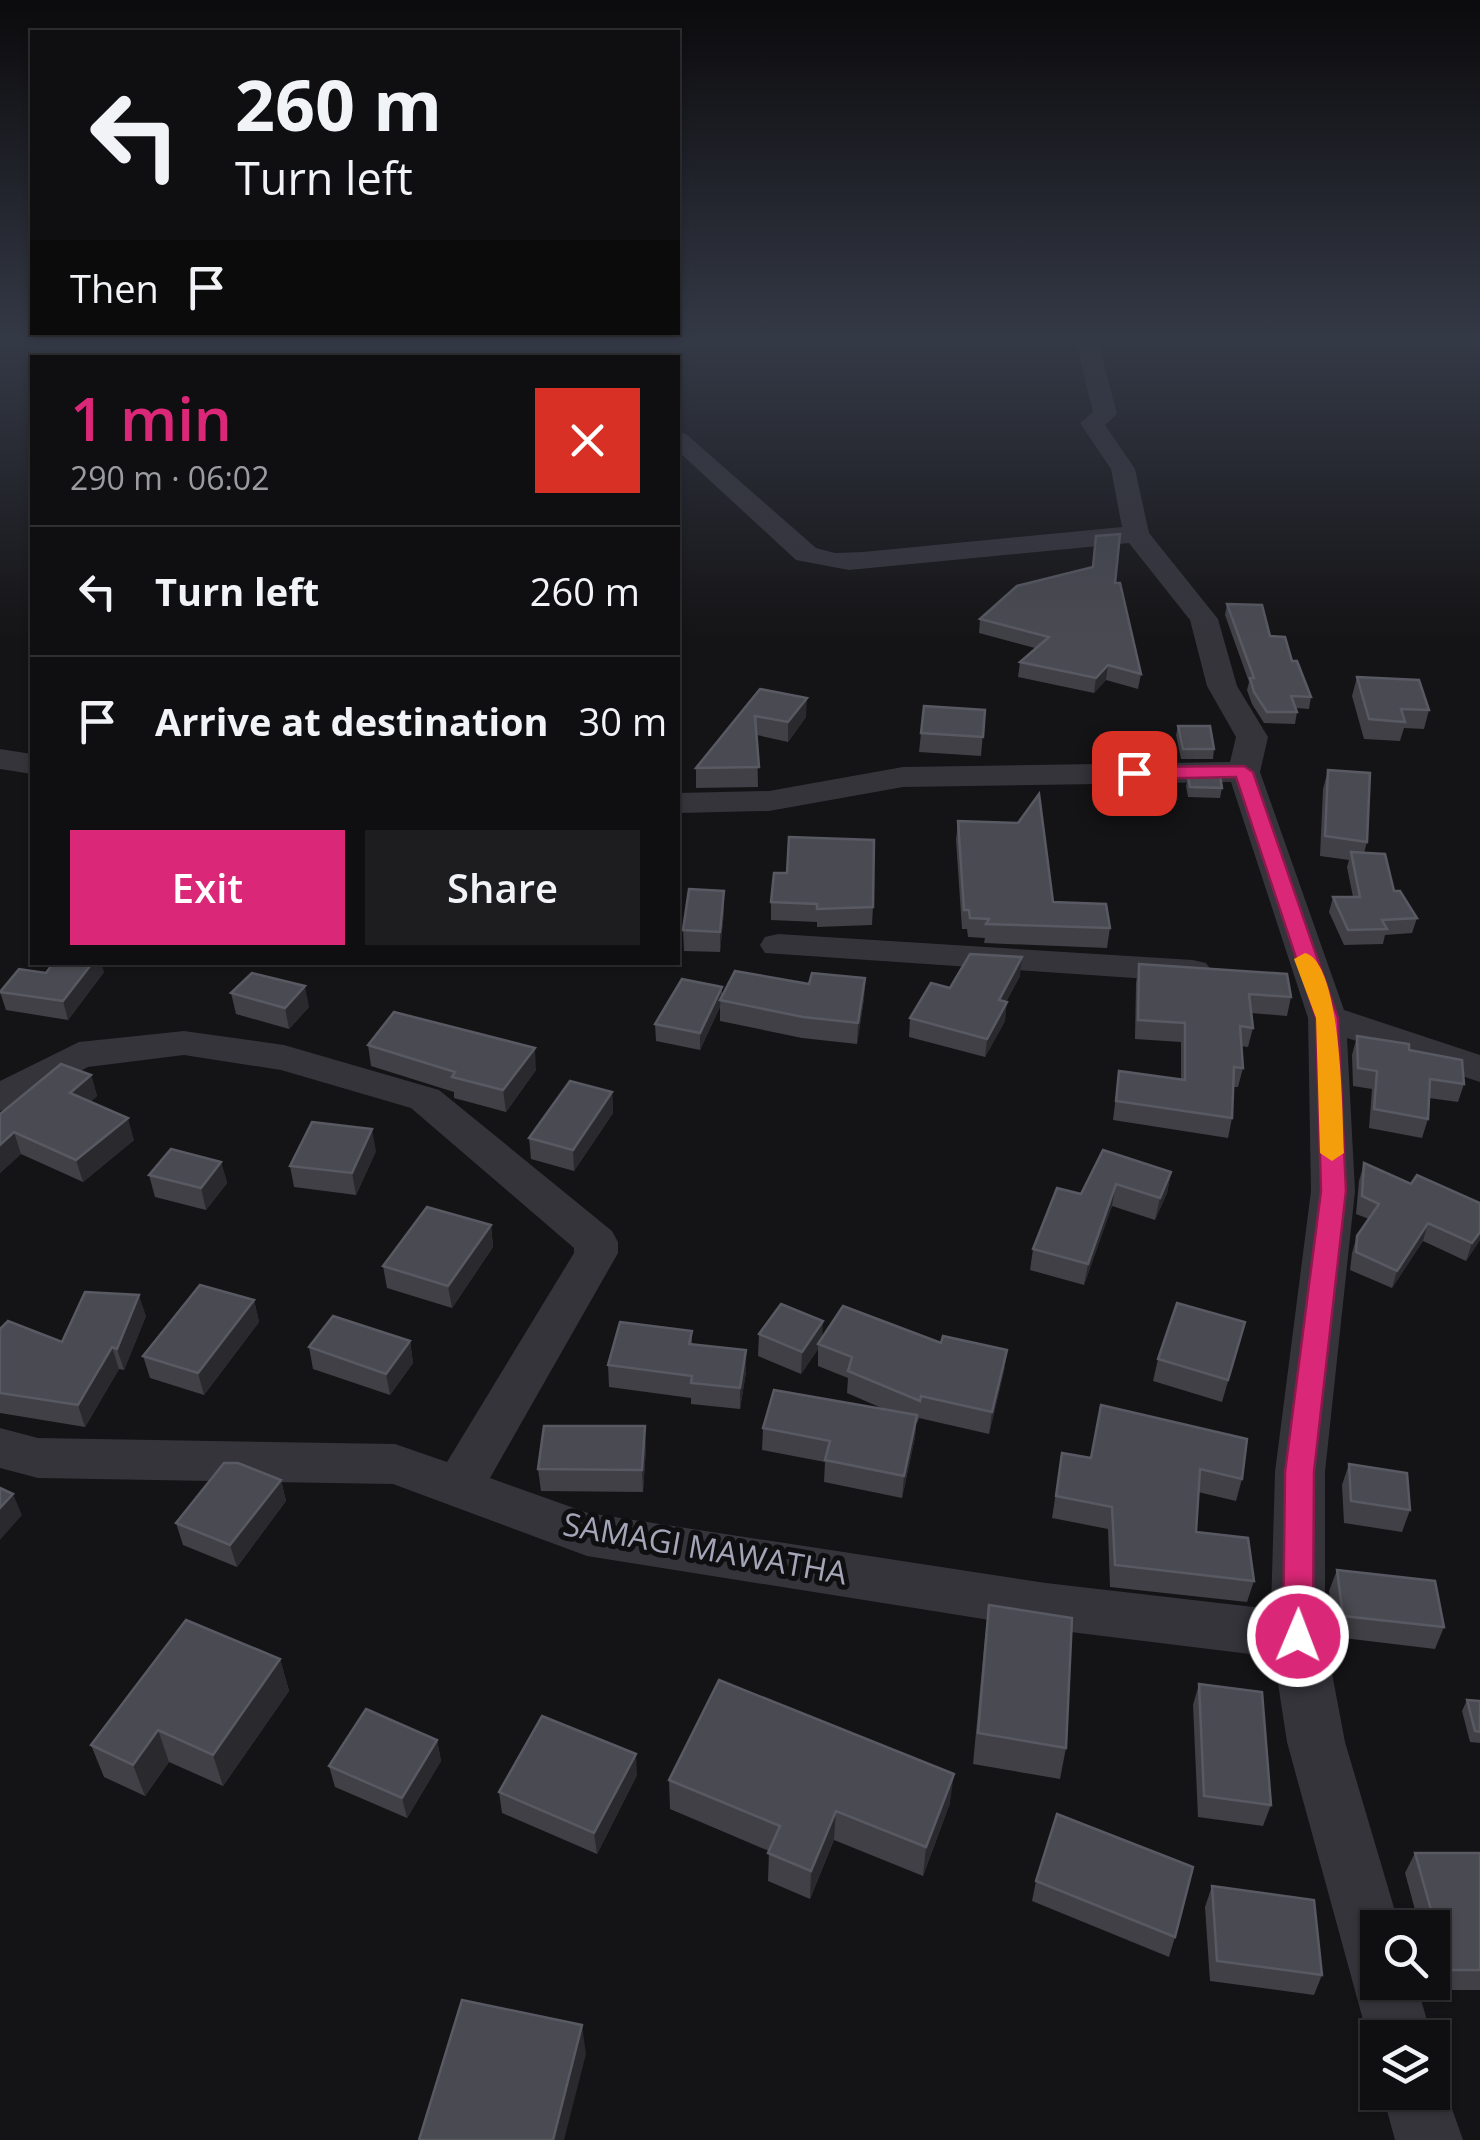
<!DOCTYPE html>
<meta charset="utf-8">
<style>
:root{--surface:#0f0e10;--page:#1d1c1e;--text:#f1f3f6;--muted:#9b9c9f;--line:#2f2e30;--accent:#db2777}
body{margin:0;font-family:"Open Sans",sans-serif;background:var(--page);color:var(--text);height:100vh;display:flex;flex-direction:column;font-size:38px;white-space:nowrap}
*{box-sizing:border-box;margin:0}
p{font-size:32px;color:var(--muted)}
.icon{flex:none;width:55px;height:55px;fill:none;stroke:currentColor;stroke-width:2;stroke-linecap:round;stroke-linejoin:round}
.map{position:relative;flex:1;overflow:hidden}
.sheet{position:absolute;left:30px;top:355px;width:650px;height:610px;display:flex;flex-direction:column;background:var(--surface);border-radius:0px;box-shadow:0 2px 8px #0004,0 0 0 2px var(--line)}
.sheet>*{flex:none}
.top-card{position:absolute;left:30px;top:30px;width:650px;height:305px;border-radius:0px;box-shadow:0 2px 8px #0004,0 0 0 2px var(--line);background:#0f0e10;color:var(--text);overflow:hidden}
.controls{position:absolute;left:1360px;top:1910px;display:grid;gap:20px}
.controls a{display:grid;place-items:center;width:90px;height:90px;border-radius:0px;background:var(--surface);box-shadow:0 2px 8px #0004,0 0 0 2px var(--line);font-size:50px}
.pin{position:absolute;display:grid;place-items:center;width:85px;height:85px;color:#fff;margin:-42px;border-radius:20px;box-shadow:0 5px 15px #0006}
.me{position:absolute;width:110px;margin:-55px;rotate:1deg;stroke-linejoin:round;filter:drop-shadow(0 0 8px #0008)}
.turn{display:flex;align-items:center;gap:35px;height:210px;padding:0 40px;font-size:45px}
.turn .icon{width:130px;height:130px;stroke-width:2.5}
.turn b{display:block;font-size:70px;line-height:85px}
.then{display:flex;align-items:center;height:95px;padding:0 40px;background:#0003;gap:20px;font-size:38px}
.round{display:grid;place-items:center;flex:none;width:105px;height:105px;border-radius:0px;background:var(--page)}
.head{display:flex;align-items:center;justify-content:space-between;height:170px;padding:0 40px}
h1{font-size:60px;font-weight:600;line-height:75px;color:var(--accent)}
.action{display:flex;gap:20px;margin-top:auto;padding:20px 40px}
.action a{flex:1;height:115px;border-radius:0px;background:var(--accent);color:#fff;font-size:40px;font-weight:600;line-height:115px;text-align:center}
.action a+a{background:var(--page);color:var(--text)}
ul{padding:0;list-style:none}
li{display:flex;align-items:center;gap:30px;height:130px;padding:0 40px;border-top:2px solid var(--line)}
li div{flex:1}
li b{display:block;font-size:38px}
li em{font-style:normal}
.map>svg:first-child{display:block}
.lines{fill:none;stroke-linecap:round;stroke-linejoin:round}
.minor{fill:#35343b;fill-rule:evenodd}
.wall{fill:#404046}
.shaded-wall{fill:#2a292d}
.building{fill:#4a4b52;stroke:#585962;stroke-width:2.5}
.route{fill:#db2777;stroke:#8e194d;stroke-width:2.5}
.slow{fill:#f59e0b}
.labels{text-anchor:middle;stroke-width:10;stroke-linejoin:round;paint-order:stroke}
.near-street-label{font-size:32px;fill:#a4a5b7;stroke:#0f0e10}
</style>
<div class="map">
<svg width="1480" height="2140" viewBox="0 0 1480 2140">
<rect width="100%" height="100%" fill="#141315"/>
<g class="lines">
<!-- minor -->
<g class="minor">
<polygon points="1076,342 1098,342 1117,414 1105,425 1135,469 1149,533 1218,619 1237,686 1268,737 1260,772 1344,1010 1480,1055 1480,1082 1347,1038 1355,1191 1325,1472 1325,1636 1345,1742 1400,1928 1378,1928 1378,1982 1416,1982 1432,2038 1378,2038 1378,2061 1368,2038 1287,1742 1274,1657 1046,1629 587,1556 393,1484 38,1478 0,1468 0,1428 38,1438 395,1444 447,1462 574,1253 574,1248 411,1108 281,1070 184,1055 88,1067 14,1107 0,1111 0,1081 79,1042 184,1031 284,1045 439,1090 612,1231 618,1242 618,1253 490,1478 588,1513 1046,1583 1271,1609 1275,1472 1311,1191 1308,1018 1231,782 903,787 769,811 678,813 678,793 769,791 903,767 1230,762 1236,737 1207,686 1190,620 1129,543 849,570 796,560 678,451 678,432 686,434 816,548 835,553 863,552 1122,527 1111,469 1080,423 1093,412"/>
<polygon points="0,749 32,754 32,774 0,769"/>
<polygon points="778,934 1193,960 1206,963 1212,971 1206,979 1193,982 765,953 760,945 765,937"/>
<polygon points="1432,2066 1438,2069 1463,2140 1395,2140 1382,2092 1432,2092"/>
</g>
</g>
<!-- wall -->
<g class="wall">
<polygon points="1115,583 1141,674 1138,689 1106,680 1094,693 1018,677 1020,662 1035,648 979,633 980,619"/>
<polygon points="1227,604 1270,636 1292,661 1311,697 1309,709 1296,708 1297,712 1295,724 1264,723 1252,704 1247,690 1249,682 1225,615"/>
<polygon points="1357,677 1429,710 1424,729 1404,728 1400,741 1364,739 1352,696"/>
<polygon points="760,689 806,717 788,742 757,735 758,787 696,788 696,768"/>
<polygon points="985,710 981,756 919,752 921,733"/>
<polygon points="1178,726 1214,749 1213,759 1181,759 1176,735"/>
<polygon points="1328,770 1367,842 1364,853 1417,918 1412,933 1385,935 1383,944 1344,945 1329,912 1333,897 1353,897 1347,867 1349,860 1320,856 1323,789"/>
<polygon points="1188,777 1222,788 1220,798 1188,797 1186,786"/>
<polygon points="958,821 1053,902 1110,928 1107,948 984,943 985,938 968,937 967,929 962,929 956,840"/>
<polygon points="771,902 873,907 872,925 817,927 817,922 771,920"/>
<polygon points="724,911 720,952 684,951 683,930"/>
<polygon points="1139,964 1291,997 1287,1016 1251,1013 1253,1028 1248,1047 1241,1046 1243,1068 1238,1087 1234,1087 1232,1118 1228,1138 1113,1120 1119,1071 1181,1080 1181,1042 1135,1039 1136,983"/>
<polygon points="104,972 68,1020 6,1010 0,992"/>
<polygon points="1020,976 1006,1002 1005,1021 985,1057 909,1037 910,1018 950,988"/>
<polygon points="865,978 864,999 857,1044 802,1038 720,1021 720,1007 700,1050 656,1041 655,1024 722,987 722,997 809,984"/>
<polygon points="231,993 309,1007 289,1029 236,1014"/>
<polygon points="1357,1036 1409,1050 1464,1084 1458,1102 1429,1098 1428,1119 1422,1138 1369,1128 1372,1089 1353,1086 1352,1055"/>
<polygon points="368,1045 536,1070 506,1112 454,1098 454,1092 371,1066"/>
<polygon points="91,1075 97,1096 90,1102 134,1140 83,1182 21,1154 0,1173 0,1114"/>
<polygon points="612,1092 613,1113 574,1171 531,1159 529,1138"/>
<polygon points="376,1151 356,1195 294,1187 290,1166"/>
<polygon points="221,1162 227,1183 206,1210 155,1197 149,1175"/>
<polygon points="1364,1163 1411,1184 1480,1203 1480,1240 1466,1261 1423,1241 1392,1288 1350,1270 1352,1253 1357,1236 1369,1219 1356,1214 1359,1181"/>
<polygon points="1171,1172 1167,1193 1155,1220 1112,1206 1084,1285 1030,1270 1033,1249 1081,1194"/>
<polygon points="491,1225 493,1247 452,1308 387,1288 383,1266"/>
<polygon points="254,1300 259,1322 204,1395 150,1378 143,1356"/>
<polygon points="146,1316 124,1370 119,1369 85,1427 0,1413 0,1329 62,1342"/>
<polygon points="692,1331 692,1345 746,1350 746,1372 740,1409 691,1404 691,1398 609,1387 608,1365"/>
<polygon points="759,1334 941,1343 1007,1350 1004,1371 989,1434 919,1418 917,1423 916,1422 915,1437 902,1498 824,1482 825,1462 762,1450 763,1428 886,1410 847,1393 848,1378 818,1366 818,1349 801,1374 758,1356"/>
<polygon points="410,1341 413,1363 390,1395 313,1369 309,1347"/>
<polygon points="1239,1344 1222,1402 1153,1381 1158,1359"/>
<polygon points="1101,1405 1242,1479 1236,1501 1198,1492 1196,1532 1254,1581 1247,1602 1110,1587 1108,1529 1052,1518 1062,1453 1091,1458"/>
<polygon points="646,1448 643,1492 541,1491 538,1469"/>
<polygon points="1349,1464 1410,1510 1402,1532 1344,1523 1342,1485"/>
<polygon points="281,1480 286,1501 237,1567 183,1545 176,1523"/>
<polygon points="1337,1570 1444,1627 1435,1649 1335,1637 1329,1591"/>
<polygon points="989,1605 1066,1748 1060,1779 973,1764 985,1637"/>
<polygon points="280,1659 289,1691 223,1786 169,1762 145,1796 104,1777 91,1745"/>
<polygon points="1199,1684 1271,1805 1263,1826 1198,1817 1193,1705"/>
<polygon points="1467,1700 1480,1701 1480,1743 1470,1742 1462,1711"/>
<polygon points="437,1740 441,1761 407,1818 335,1787 329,1766"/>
<polygon points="637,1775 597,1854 502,1813 499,1792"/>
<polygon points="669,1780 950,1803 923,1876 834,1840 810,1899 768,1881 769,1851 670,1809"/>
<polygon points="1415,1853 1480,1853 1480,1990 1438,1990 1432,1971 1432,1928 1420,1928 1405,1873"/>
<polygon points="1036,1881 1175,1937 1169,1957 1032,1901"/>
<polygon points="1212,1886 1322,1975 1314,1995 1210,1981 1205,1907"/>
</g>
<!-- shaded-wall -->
<g class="shaded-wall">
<polygon points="1108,665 1106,680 1094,693 1096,678"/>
<polygon points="807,698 806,717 788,742 788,722"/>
<polygon points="724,891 724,911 720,952 720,932"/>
<polygon points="1022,957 1020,976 997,1019 999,1000"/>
<polygon points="93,962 101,962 104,972 68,1020 63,1001"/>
<polygon points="865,978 864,999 857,1044 858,1023"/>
<polygon points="305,986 309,1007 289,1029 285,1008"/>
<polygon points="722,987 720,1007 700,1050 700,1033"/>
<polygon points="1007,1002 1005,1021 985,1057 987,1039"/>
<polygon points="535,1048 536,1070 506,1112 503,1090"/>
<polygon points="91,1075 97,1096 76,1114 70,1093"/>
<polygon points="612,1092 613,1113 574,1171 573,1150"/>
<polygon points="128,1118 134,1140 83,1182 76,1160"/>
<polygon points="372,1129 376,1151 356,1195 352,1173"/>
<polygon points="14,1132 21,1154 0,1173 0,1145"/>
<polygon points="221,1162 227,1183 206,1210 201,1188"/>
<polygon points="1171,1172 1167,1193 1155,1220 1160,1198"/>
<polygon points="1116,1184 1112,1206 1084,1285 1088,1264"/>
<polygon points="1428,1223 1423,1241 1392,1288 1397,1271"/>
<polygon points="491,1225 493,1247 452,1308 448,1286"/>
<polygon points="1480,1232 1480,1240 1466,1261 1472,1243"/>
<polygon points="139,1295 146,1316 124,1370 117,1349"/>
<polygon points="254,1300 259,1322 204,1395 198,1373"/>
<polygon points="823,1321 822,1343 818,1344 818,1349 801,1374 802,1352"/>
<polygon points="410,1341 413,1363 390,1395 386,1374"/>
<polygon points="112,1347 119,1369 85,1427 78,1405"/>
<polygon points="746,1350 746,1372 740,1409 740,1388"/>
<polygon points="1007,1350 1004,1371 989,1434 992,1412"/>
<polygon points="917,1415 915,1437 902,1498 904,1476"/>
<polygon points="645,1426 646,1448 643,1492 642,1470"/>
<polygon points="281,1480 286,1501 237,1567 230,1545"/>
<polygon points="13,1494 22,1515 0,1540 0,1508"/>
<polygon points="280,1659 289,1691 223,1786 213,1755"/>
<polygon points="158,1730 169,1762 145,1796 133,1765"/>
<polygon points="437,1740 441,1761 407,1818 402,1798"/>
<polygon points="636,1754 637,1775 597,1854 594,1833"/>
<polygon points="954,1774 950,1803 923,1876 926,1847"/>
<polygon points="836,1811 834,1840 810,1899 811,1871"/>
<polygon points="582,2025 586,2054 564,2140 553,2140"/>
</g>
<!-- building -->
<g class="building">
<polygon points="1120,534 1115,583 1120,583 1141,674 1108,665 1096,678 1020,662 1049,637 980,619 1017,586 1093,567 1096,536"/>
<polygon points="1227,604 1262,605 1270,636 1285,637 1292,661 1297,661 1311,697 1291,696 1297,712 1267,712 1254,692 1250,678 1254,678"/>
<polygon points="1357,677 1419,680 1429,710 1401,709 1405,722 1369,719"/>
<polygon points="760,689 807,698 788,722 755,716 759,767 696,768"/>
<polygon points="924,706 985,710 983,737 921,733"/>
<polygon points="1178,726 1210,726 1214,749 1183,749"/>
<polygon points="1328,770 1370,773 1367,842 1325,836"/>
<polygon points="1220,776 1222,788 1190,787 1188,777"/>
<polygon points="1039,794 1053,902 1106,904 1110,928 986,924 989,919 970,918 969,910 964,910 958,821 1018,823"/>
<polygon points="789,837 874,840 873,907 817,909 817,904 771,902 774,873 787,873"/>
<polygon points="1351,852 1385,854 1394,891 1400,891 1417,918 1382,920 1387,929 1348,930 1333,897 1360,897"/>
<polygon points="689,889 724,891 720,932 683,930"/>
<polygon points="970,954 1022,957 999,1000 1007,1002 987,1039 910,1018 931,983 950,988"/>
<polygon points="54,962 93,962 63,1001 0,992 19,969 46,973"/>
<polygon points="1139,964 1287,974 1291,997 1249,994 1253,1028 1240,1026 1243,1068 1234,1067 1232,1118 1116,1101 1119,1071 1185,1080 1185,1023 1138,1020"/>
<polygon points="735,971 809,984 812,973 865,978 858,1023 803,1017 720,1000"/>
<polygon points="252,973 305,986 285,1008 231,993"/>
<polygon points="682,979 722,987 700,1033 655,1024"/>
<polygon points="394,1012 535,1048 503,1090 452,1077 455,1072 368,1045"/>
<polygon points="1357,1036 1409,1044 1409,1050 1462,1060 1464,1084 1430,1079 1428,1119 1374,1109 1377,1071 1358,1068"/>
<polygon points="61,1064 91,1075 70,1093 128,1118 76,1160 14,1132 0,1145 0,1114"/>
<polygon points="570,1081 612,1092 573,1150 529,1138"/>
<polygon points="312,1122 372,1129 352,1173 290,1166"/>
<polygon points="171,1149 221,1162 201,1188 149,1175"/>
<polygon points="1103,1150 1171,1172 1160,1198 1116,1184 1088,1264 1033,1249 1057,1188 1081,1194"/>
<polygon points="1364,1163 1411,1184 1417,1175 1480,1203 1480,1232 1472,1243 1428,1223 1397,1271 1356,1252 1357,1236 1379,1204 1362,1196"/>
<polygon points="427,1207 491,1225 448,1286 383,1266"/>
<polygon points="200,1285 254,1300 198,1373 143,1356"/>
<polygon points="85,1292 139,1295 117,1349 112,1347 78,1405 0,1393 0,1329 8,1321 62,1342"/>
<polygon points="1177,1303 1245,1322 1228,1380 1158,1359"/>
<polygon points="781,1304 823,1321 802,1352 759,1334"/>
<polygon points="843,1306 941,1343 943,1336 1007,1350 992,1412 921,1396 920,1401 848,1371 852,1357 818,1344"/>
<polygon points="333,1316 410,1341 386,1374 309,1347"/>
<polygon points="620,1322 692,1331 689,1344 746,1350 740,1388 691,1383 692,1376 608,1365"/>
<polygon points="774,1390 917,1415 904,1476 825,1460 830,1441 763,1428"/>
<polygon points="1101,1405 1247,1439 1242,1479 1200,1469 1196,1532 1248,1538 1254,1581 1115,1565 1112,1507 1056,1496 1062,1453 1091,1458"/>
<polygon points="544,1426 645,1426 642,1470 538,1469"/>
<polygon points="224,1463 238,1463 281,1480 230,1545 176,1523"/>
<polygon points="1349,1464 1407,1473 1410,1510 1351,1501"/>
<polygon points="0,1488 13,1494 0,1508"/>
<polygon points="1337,1570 1435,1581 1444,1627 1343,1616"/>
<polygon points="989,1605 1072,1618 1066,1748 978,1733"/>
<polygon points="186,1620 280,1659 213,1755 158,1730 133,1765 91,1745"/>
<polygon points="719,1680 954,1774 926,1847 836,1811 811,1871 768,1853 780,1826 669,1780"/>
<polygon points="1199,1684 1262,1692 1271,1805 1204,1796"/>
<polygon points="1467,1700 1480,1701 1480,1732 1475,1731"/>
<polygon points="366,1709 437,1740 402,1798 329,1766"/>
<polygon points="542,1716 636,1754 594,1833 499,1792"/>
<polygon points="1057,1814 1193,1867 1175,1937 1036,1881"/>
<polygon points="1415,1853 1480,1853 1480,1970 1448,1970"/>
<polygon points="1212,1886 1314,1900 1322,1975 1217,1961"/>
<polygon points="462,2000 582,2025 553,2140 419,2140"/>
</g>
<!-- sky -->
<linearGradient id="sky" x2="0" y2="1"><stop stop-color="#0b0a0c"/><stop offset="0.53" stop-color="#343946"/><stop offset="1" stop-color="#343946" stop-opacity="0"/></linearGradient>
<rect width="1480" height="642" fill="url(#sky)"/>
<!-- route -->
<polygon class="route" points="1244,766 1253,772 1338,1018 1346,1191 1314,1472 1313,1636 1309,1646 1298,1650 1287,1646 1283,1636 1285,1472 1321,1191 1316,1018 1236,777 1134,779 1125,773 1134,767"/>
<!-- slow -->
<path class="slow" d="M1305,953C1343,963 1342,1118 1344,1153L1332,1161L1320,1153L1316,1018L1294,959Z"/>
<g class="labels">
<!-- near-street labels -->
<g class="near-street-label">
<text transform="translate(705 1549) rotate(10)" y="11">SAMAGI MAWATHA</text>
</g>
</g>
</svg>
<div class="controls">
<a><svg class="icon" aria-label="search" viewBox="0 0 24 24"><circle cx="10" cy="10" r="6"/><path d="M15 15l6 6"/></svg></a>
<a><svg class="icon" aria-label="layers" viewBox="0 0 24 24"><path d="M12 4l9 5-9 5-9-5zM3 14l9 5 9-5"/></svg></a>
</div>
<div class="pin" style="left:1134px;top:773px;background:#d93025"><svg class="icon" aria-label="arrive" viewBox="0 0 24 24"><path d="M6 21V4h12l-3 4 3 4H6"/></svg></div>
<svg class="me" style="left:1298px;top:1636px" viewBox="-20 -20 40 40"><circle r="17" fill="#db2777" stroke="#fff" stroke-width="3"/><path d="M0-11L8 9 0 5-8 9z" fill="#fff"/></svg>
<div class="top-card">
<div class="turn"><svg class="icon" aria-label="left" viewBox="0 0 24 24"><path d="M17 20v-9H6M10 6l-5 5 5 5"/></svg><div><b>260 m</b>Turn left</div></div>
<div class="then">Then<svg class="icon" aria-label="arrive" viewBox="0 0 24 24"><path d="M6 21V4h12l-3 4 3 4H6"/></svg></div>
</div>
<section class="sheet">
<div class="head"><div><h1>1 min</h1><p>290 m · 06:02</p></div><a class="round" style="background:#d93025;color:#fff"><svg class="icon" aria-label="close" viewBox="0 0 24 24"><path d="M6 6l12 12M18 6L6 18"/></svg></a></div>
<ul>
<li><svg class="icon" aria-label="left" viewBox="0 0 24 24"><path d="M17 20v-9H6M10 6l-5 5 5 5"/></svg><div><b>Turn left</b></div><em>260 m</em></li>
<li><svg class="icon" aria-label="arrive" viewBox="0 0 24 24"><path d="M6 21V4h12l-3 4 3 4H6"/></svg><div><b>Arrive at destination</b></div><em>30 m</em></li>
</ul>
<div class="action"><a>Exit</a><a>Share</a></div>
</section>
</div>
